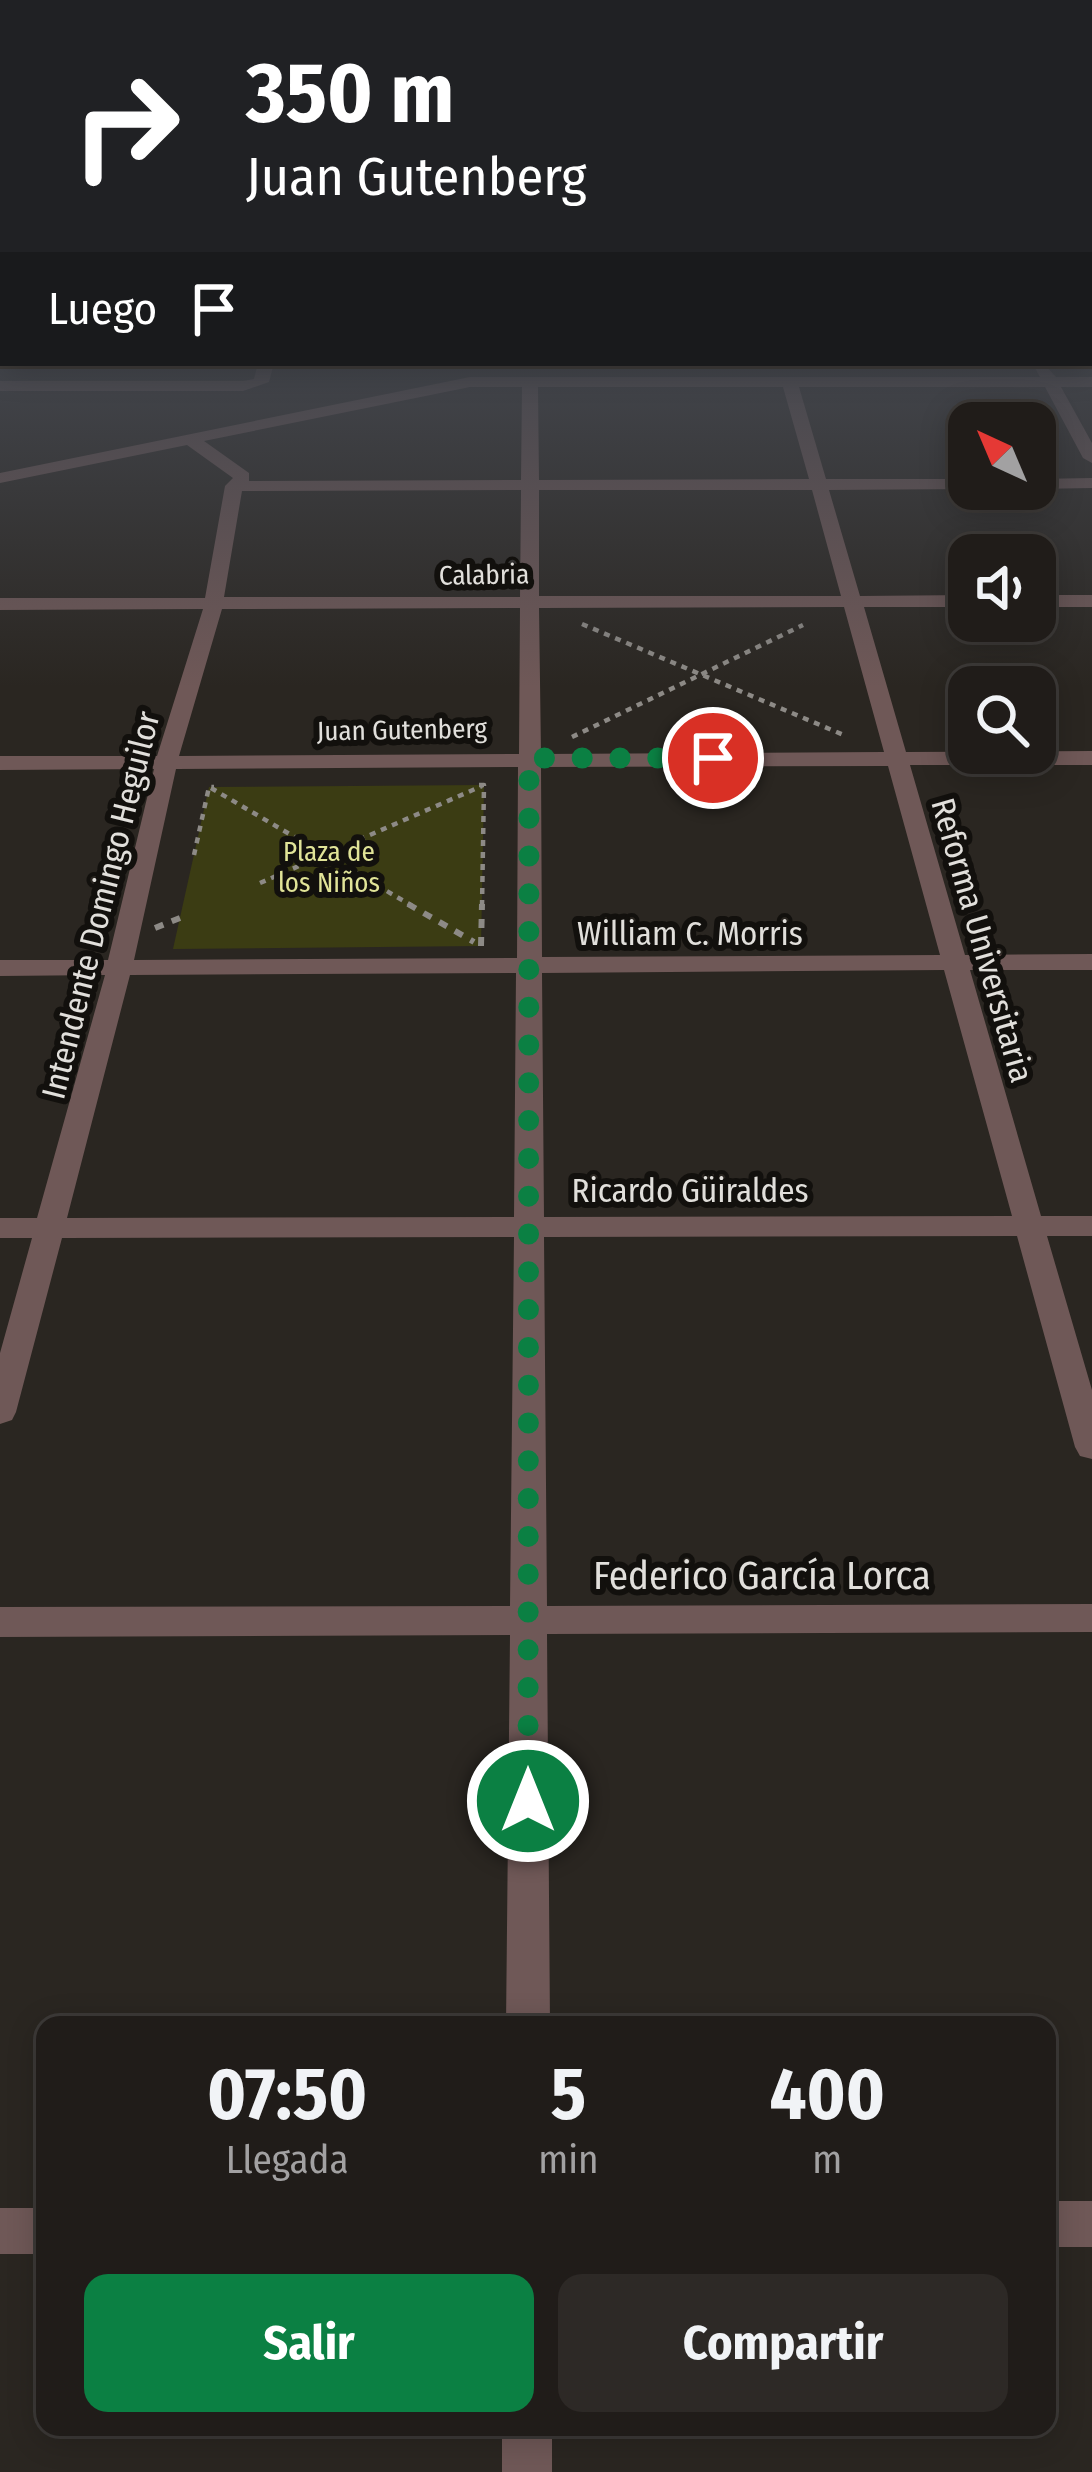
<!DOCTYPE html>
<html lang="es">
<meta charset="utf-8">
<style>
:root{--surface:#201c19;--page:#2d2926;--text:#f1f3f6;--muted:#a2a1a2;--line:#3d3a38;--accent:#0b8043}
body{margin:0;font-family:"Fira Sans Condensed",sans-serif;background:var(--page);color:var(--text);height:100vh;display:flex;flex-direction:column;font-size:45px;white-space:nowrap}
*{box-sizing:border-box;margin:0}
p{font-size:39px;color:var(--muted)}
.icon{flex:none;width:66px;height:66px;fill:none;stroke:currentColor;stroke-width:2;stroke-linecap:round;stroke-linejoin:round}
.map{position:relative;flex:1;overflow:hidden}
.side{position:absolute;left:36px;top:2016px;width:1020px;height:420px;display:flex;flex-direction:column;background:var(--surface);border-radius:24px;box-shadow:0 6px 30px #0003,0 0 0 3px var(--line)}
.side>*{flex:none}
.top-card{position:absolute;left:0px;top:0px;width:1092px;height:366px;box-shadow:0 6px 30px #0003,0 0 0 3px var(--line);background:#202124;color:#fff;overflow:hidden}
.needle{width:78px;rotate:316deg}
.fabs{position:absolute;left:948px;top:402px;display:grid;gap:24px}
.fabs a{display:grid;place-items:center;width:108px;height:108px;border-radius:24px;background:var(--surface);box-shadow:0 6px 30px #0003,0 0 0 3px var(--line);font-size:60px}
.pin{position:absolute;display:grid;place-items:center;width:102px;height:102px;color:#fff;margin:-51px;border:6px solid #fff;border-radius:50%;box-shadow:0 3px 12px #0007}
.me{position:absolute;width:132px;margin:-66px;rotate:0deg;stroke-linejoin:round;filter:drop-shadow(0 0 9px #0008)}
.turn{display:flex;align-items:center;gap:42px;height:252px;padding:0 48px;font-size:54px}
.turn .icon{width:156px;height:156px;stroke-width:2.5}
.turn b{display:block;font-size:84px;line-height:102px}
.then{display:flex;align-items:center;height:114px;padding:0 48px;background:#0003;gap:24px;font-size:45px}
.eta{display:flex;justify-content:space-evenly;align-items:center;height:204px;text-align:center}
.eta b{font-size:72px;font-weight:700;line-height:84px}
.primary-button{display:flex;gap:24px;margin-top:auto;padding:24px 48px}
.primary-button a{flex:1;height:138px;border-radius:24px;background:var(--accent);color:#fff;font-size:48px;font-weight:700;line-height:138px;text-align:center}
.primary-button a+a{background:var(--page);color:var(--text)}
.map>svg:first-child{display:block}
.green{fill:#3b3c13}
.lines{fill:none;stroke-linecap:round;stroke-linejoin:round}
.path-far1{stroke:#8d8a86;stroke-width:4.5;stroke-dasharray:6 6;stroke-linecap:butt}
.path{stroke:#8d8a86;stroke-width:6;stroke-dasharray:9 9;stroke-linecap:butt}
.minor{fill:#6f5857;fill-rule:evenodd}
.route{stroke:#0b8043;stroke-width:21;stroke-dasharray:0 37.8}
.labels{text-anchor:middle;stroke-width:12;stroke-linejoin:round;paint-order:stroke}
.far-street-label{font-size:27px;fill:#e1dfdb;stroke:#12100d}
.far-park-label{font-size:27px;fill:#e1e498;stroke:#12100d}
.street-label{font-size:33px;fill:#e1dfdb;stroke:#12100d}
.near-street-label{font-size:39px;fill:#e1dfdb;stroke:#12100d}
</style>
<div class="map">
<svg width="1092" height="2472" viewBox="0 0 1092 2472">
<rect width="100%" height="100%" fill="#2a2621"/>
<!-- green -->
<polygon class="green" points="484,785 481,946 173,949 209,787"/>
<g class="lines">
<!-- path-far1 -->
<g class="path-far1">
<polyline points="582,624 846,736"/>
<polyline points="572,737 803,625"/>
<polyline points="479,785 484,785 482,907"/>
<polyline points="211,788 414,907"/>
<polyline points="194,855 209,787 214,787"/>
<polyline points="260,883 482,786"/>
</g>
<!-- path -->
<g class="path">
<polyline points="408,904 474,942"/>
<polyline points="155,928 180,918"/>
<polyline points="481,946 482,904"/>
</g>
<!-- minor -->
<g class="minor">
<polygon points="258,363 274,363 269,382 243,391 0,391 0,381 243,381 254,379"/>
<path d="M1043,363L1056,377H1092V387H1061L1092,443V463L1083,458L1045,387H799L826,479H969V489L829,490L860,596L969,595V607H864L906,752L1092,751V765H910L965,955L1092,954V970H970L1041,1216H1092V1236H1047L1092,1390V1459L1080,1456L1075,1447L1017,1236L544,1237L547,1606L1092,1604V1632L547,1634L550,2025H506L510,1635L0,1637V1607L510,1606L514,1237L62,1238L16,1412L12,1420L0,1424V1353L32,1238H0V1218H37L105,975L0,976V960H108L154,769L0,770V756H157L203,609L0,610V598H205L225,486L233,478L187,445L0,483V473L470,377H1040L1035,368ZM470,387H522L521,480L249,481V473L204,441ZM538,387H783L809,479L539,480ZM521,490L520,597H224L242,491ZM539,490H812L841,596H539ZM844,607L884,752L541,754L539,608ZM520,608L519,754L179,756L222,609ZM888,766L940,955L542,957L541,767ZM518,767L517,958L134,960L176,769ZM944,970L1012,1216L544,1217L542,973ZM516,973L514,1217L67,1218L130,975Z"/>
<polygon points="1092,478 1092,488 1035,489 1034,489 1035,479"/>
<rect x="1035" y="595" width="57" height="12"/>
<rect x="1047" y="2201" width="45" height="46"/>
<rect x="0" y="2208" width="45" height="46"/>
<rect x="502" y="2427" width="50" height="45"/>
</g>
</g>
<!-- sky -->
<linearGradient id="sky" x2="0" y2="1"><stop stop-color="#171512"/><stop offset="0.5" stop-color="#44474e"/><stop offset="1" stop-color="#44474e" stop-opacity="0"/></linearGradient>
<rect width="1092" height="687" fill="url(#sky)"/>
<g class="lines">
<!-- route -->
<polyline class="route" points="528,1801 529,758 713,758"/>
</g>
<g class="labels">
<!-- far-street labels -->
<g class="far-street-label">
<text transform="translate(484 575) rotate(-1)" y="9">Calabria</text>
<text transform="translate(402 730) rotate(-1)" y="9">Juan Gutenberg</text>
</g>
<!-- far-park labels -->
<g class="far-park-label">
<text x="329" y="861">Plaza de<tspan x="329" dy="31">los Niños</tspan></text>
</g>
<!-- street labels -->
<g class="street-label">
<text transform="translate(100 905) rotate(-76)" y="12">Intendente Domingo Heguilor</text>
<text x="690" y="945">William C. Morris</text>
<text transform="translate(983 940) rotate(74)" y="12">Reforma Universitaria</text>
<text x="690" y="1202">Ricardo Güiraldes</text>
</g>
<!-- near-street labels -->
<g class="near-street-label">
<text x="762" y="1589">Federico García Lorca</text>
</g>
</g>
</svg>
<div class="fabs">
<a><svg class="needle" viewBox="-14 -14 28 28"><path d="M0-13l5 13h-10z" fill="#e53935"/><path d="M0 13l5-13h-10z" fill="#a2a1a2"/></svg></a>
<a><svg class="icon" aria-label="sound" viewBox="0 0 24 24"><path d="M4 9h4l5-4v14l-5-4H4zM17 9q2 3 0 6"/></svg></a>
<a><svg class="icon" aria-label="search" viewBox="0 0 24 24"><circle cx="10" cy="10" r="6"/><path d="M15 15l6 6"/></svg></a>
</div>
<div class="pin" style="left:713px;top:758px;background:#d93025"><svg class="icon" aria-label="arrive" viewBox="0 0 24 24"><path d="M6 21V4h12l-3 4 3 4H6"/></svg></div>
<svg class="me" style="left:528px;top:1801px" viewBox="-20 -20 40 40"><circle r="17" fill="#0b8043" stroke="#fff" stroke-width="3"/><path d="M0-11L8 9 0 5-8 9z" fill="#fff"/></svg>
<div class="top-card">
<div class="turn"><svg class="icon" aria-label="right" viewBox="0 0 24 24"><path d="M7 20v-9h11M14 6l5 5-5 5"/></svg><div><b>350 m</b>Juan Gutenberg</div></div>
<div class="then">Luego<svg class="icon" aria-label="arrive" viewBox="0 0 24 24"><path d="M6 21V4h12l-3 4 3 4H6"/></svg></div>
</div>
<section class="side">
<div class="eta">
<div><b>07:50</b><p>Llegada</p></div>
<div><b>5</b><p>min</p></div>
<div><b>400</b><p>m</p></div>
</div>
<div class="primary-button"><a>Salir</a><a>Compartir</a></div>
</section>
</div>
